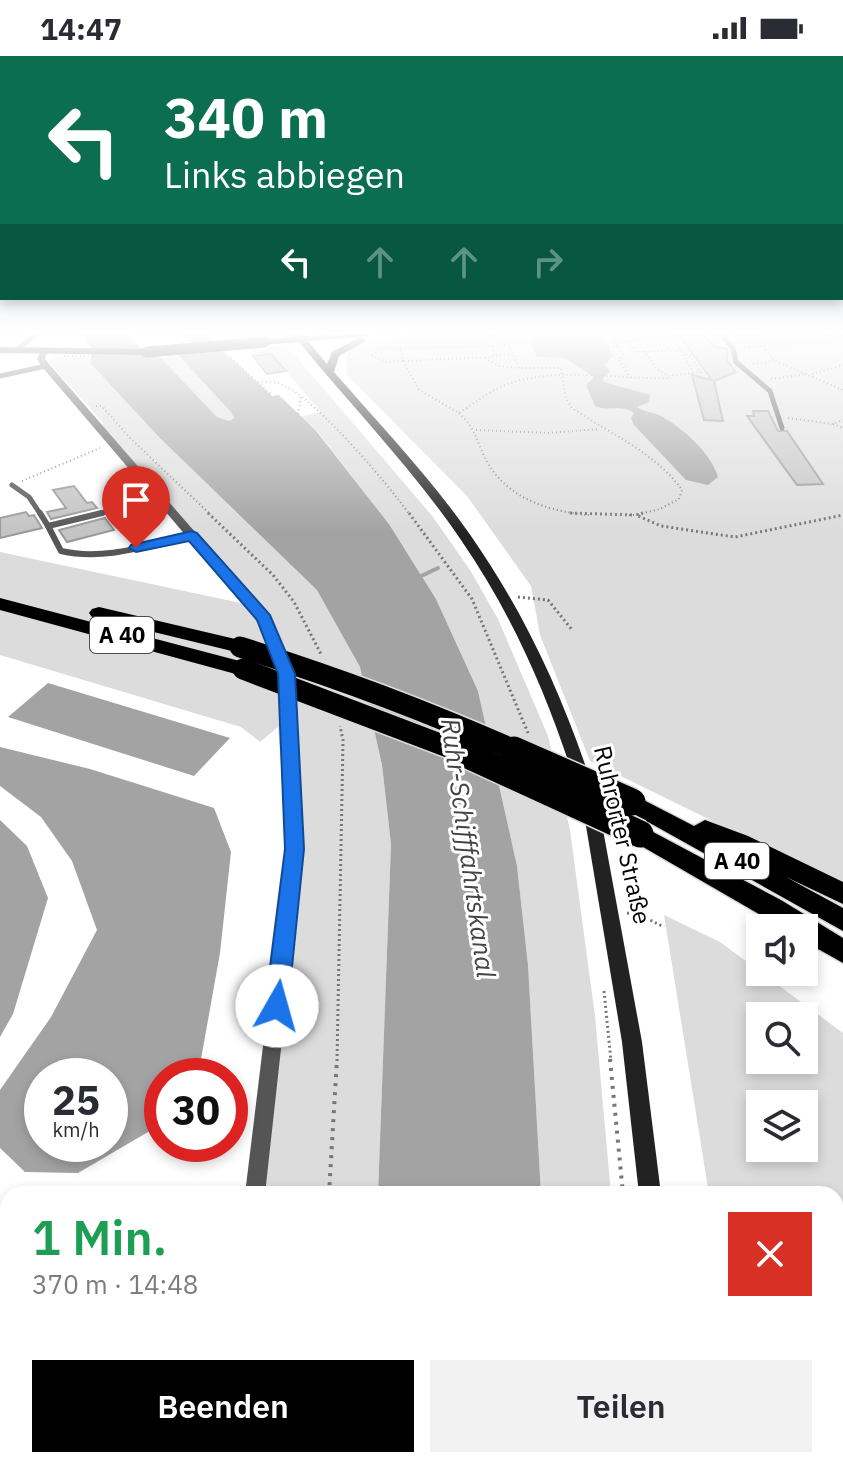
<!DOCTYPE html>
<html lang="de">
<meta charset="utf-8">
<style>
:root{--surface:#fff;--page:#f2f2f3;--text:#2b2b33;--muted:#7c7c81;--accent:#000}
body{margin:0;font-family:"IBM Plex Sans",sans-serif;background:var(--page);color:var(--text);height:100vh;display:flex;flex-direction:column;font-size:30px;white-space:nowrap}
*{box-sizing:border-box;margin:0}
p{font-size:26px;color:var(--muted)}
.icon{flex:none;width:44px;height:44px;fill:none;stroke:currentColor;stroke-width:2;stroke-linecap:round;stroke-linejoin:round}
.map{position:relative;flex:1;overflow:hidden}
.side{position:absolute;left:0px;top:1130px;width:844px;height:282px;display:flex;flex-direction:column;background:var(--surface);border-radius:24px 24px 0 0;box-shadow:0 4px 12px #0003}
.side>*{flex:none}
.guide{position:absolute;left:0px;top:0px;width:844px;height:244px;box-shadow:0 4px 12px #0003;background:#0b6e4f;color:#fff;overflow:hidden}
.controls{position:absolute;left:746px;top:858px;display:grid;gap:16px}
.controls a{display:grid;place-items:center;width:72px;height:72px;border-radius:0px;background:var(--surface);box-shadow:0 4px 12px #0003;font-size:40px}
.speed{position:absolute;left:24px;top:1002px;display:flex;gap:16px;font-size:40px;font-weight:700;text-align:center}
.speed>*{display:grid;place-content:center;width:104px;height:104px;border-radius:50%;background:var(--surface);box-shadow:0 4px 12px #0003;line-height:1}
.speed small{font-size:20px;font-weight:400}
.speed .limit{border:12px solid #d22;background:#fff;color:#111}
.pin{position:absolute;display:grid;place-items:center;width:68px;height:68px;color:#fff;margin:-82px -34px;border-radius:50% 50% 50% 0;rotate:-45deg;box-shadow:0 0 8px #0007}
.pin .icon{rotate:45deg}
.me{position:absolute;width:88px;margin:-44px;rotate:7deg;stroke-linejoin:round;filter:drop-shadow(0 0 6px #0008)}
.turn{display:flex;align-items:center;gap:28px;height:168px;padding:0 32px;font-size:36px}
.turn .icon{width:104px;height:104px;stroke-width:2.5}
.turn b{display:block;font-size:56px;line-height:68px}
.lanes{display:flex;align-items:center;height:76px;padding:0 32px;background:#0003;justify-content:center;gap:40px;direction:ltr}
.lanes .off{opacity:.35}
.round{display:grid;place-items:center;flex:none;width:84px;height:84px;border-radius:0px;background:var(--page)}
.summary{display:flex;align-items:center;justify-content:space-between;height:136px;padding:0 32px}
h1{font-size:48px;font-weight:600;line-height:60px;color:#1e9e55}
.action{display:flex;gap:16px;margin-top:auto;padding:16px 32px}
.action a{flex:1;height:92px;border-radius:0px;background:var(--accent);color:#fff;font-size:32px;font-weight:600;line-height:92px;text-align:center}
.action a+a{background:var(--page);color:var(--text)}
.status{display:flex;justify-content:space-between;align-items:center;height:56px;padding:0 40px;background:var(--surface);direction:ltr}
.status svg{height:22px;fill:currentColor}
.map>svg:first-child{display:block}
.green{fill:#dcdcdc;fill-rule:evenodd}
.water{fill:#a3a3a3;fill-rule:evenodd}
.lines{fill:none;stroke-linecap:round;stroke-linejoin:round}
.stream{stroke:#a3a3a3;stroke-width:4}
.building{fill:#c4c4c4;stroke:#999;stroke-width:2}
.highway-casing{stroke:#dbdbdb;stroke-width:3}
.path-far2{stroke:#777;stroke-width:2;stroke-dasharray:1 3;stroke-linecap:butt}
.path-far1{stroke:#777;stroke-width:3;stroke-dasharray:2 3;stroke-linecap:butt}
.path{stroke:#777;stroke-width:4;stroke-dasharray:3 6;stroke-linecap:butt}
.lane-far1{stroke:#555;stroke-width:5}
.lane{stroke:#555;stroke-width:6}
.street{fill:#555;fill-rule:evenodd}
.secondary{fill:#222;fill-rule:evenodd}
.highway{fill:#000;fill-rule:evenodd}
.highway-bridge-far1-casing{stroke:#dbdbdb;stroke-width:24;stroke-linecap:butt}
.highway-bridge-casing{stroke:#dbdbdb;stroke-width:30;stroke-linecap:butt}
.path-bridge{stroke:#777;stroke-width:2;stroke-dasharray:1 3;stroke-linecap:butt}
.secondary-bridge{stroke:#222;stroke-width:11}
.highway-bridge-far1{stroke:#000;stroke-width:21}
.highway-bridge{stroke:#000;stroke-width:27}
.route{fill:#1a73e8;stroke:#114b97;stroke-width:2}
.labels{text-anchor:middle;stroke-width:6;stroke-linejoin:round;paint-order:stroke}
.shield{fill:#fff;stroke:#4c4c4c;stroke-width:2}
.shield-label{font-size:22px;font-weight:bold;fill:#000}
.street-label{font-size:24px;fill:#000;stroke:#fff}
.water-label{font-size:26px;font-style:italic;fill:#444;stroke:#fff}
</style>
<div class="status"><b>14:47</b><svg viewBox="0 0 49 12"><path d="M0 12V9h3v3zM5 12V6h3v6zM10 12V3h3v9zM15 12V0h3v12zM26 1h20v11H26zM47 4h2v5h-2z"/></svg></div>
<div class="map">
<svg width="843" height="1411" viewBox="0 0 843 1411">
<rect width="100%" height="100%" fill="#fff"/>
<!-- green -->
<g class="green">
<path d="M424,278H843V829L590,705L540,579L531,530L467,440L346,318L347,296C368,280 399,280 424,278Z"/>
<polygon points="277,290 289,292 433,461 470,514 498,563 548,680 570,774 595,960 611,1138 541,1138 528,909 517,810 478,635 436,543 389,468 318,376 299,361 321,356 271,298 253,300 251,292"/>
<polygon points="179,300 232,356 234,362 229,365 217,361 161,302"/>
<polygon points="57,301 92,301 91,308 153,374 317,533 360,611 382,709 391,788 378,1138 247,1138 288,792 278,671 260,686 241,671 0,599 0,496 241,547 115,394 93,371 104,368 53,311 49,305"/>
<path d="M664,859L720,886L843,977V1411H716L715,1404H836V1138H709ZM760,960H804V1004H760ZM760,1048H804V1092H760Z"/>
<polygon points="217,1404 364,1404 364,1411 216,1411"/>
</g>
<!-- water -->
<g class="water">
<polygon points="81,278 128,278 140,291 161,302 217,361 229,365 234,362 231,356 179,300 191,289 185,278 205,278 272,340 279,339 317,376 389,468 436,543 478,635 517,810 528,909 541,1138 378,1138 391,788 382,709 360,611 317,534 160,382 91,308 91,292"/>
<path d="M595,279L605,283L613,300L604,309L610,315L603,322L604,326L650,339L649,346L637,351C644,356 653,356 661,360C683,372 711,397 718,421L708,429L686,424L634,369L631,362L634,357C621,348 608,356 595,350L586,329L594,321L565,302L537,301L529,285L539,281Z"/>
<polygon points="48,627 230,682 194,720 8,661"/>
<path d="M0,691L90,713L214,752L231,796L220,897L198,1020H162V1061L148,1076L78,1117L25,1116L0,1092V1034L51,961L97,874L72,805L41,761L0,730ZM110,1020V1088H42V1020Z"/>
<polygon points="0,764 27,790 48,842 13,958 0,981"/>
<rect x="364" y="1404" width="192" height="7"/>
</g>
<g class="lines">
<!-- stream -->
<polyline class="stream" points="417,522 438,512"/>
</g>
<!-- building -->
<g class="building">
<polygon points="678,278 701,278 714,290 727,293 727,305 736,316 714,325 723,365 704,364 692,319 712,324"/>
<polygon points="271,298 286,315 267,318 253,300"/>
<polygon points="753,355 768,355 778,375 787,375 823,428 797,429 747,360 754,360"/>
<polygon points="74,430 87,447 92,446 97,452 51,463 47,456 66,452 53,434"/>
<polygon points="26,456 29,460 34,459 42,472 0,482 0,462"/>
<polygon points="105,462 114,474 67,486 59,474"/>
</g>
<g class="lines">
<!-- highway casing -->
<g class="highway-casing">
<g id="highway">
<polygon points="0,542 251,608 254,613 243,620 0,554"/>
<polygon points="99,551 248,586 251,591 240,597 92,561 89,557 92,553"/>
<polygon points="632,738 694,770 705,764 748,780 843,826 843,848 786,821 843,852 843,875 623,752 620,746 623,740"/>
<polygon points="640,769 781,844 843,882 843,907 804,885 804,872 783,872 631,784 627,778 631,772"/>
</g>
</g>
<!-- path-far2 -->
<g class="path-far2">
<polyline points="130,278 136,285"/>
<path d="M504,278L519,312H561L566,343L572,352C610,378 655,396 682,434L679,443L660,453L636,459"/>
<polyline points="605,278 612,280 623,299 619,304 631,323"/>
<polyline points="633,278 656,312 668,320 701,316 689,299 684,298"/>
<polyline points="671,278 693,316"/>
<polyline points="752,278 775,305 843,334"/>
<polyline points="734,279 758,278"/>
<polyline points="661,281 669,294"/>
<polyline points="832,283 829,280 843,283"/>
<polyline points="628,285 635,296 683,294"/>
<polyline points="615,286 673,281"/>
<polyline points="480,288 486,281 495,278"/>
<polyline points="492,290 508,289"/>
<polygon points="492,290 495,299 490,301 403,305 400,292"/>
<polyline points="608,290 618,290"/>
<polyline points="744,291 830,286 829,280 821,278"/>
<polyline points="364,296 387,306 403,305"/>
<polyline points="372,299 379,292 400,292"/>
<polyline points="496,299 512,298"/>
<polyline points="231,302 272,339"/>
<polyline points="485,302 499,310 519,312"/>
<path d="M403,305L419,334L459,357C475,347 490,334 508,328C559,310 618,324 671,322"/>
<polyline points="753,308 774,305"/>
<polyline points="812,318 843,309"/>
<polyline points="771,323 807,318"/>
<path d="M258,326C266,326 276,325 283,329C318,345 386,426 410,459"/>
<polyline points="96,350 102,350 131,383 211,459"/>
<path d="M459,357C473,369 477,384 484,400C504,442 547,455 589,459"/>
<polyline points="298,358 301,340"/>
<polyline points="788,362 833,368 843,364"/>
<polyline points="833,368 843,372"/>
<polyline points="476,374 548,377 599,373"/>
<polyline points="22,425 100,392"/>
<polyline points="629,459 634,459"/>
</g>
<!-- path-far1 -->
<g class="path-far1">
<polyline points="208,457 273,519 294,546 321,598"/>
<polyline points="409,457 472,543 528,677"/>
<polyline points="570,457 634,459"/>
<polyline points="643,457 636,459 661,470 735,481 843,459"/>
<polyline points="518,541 548,544 573,575"/>
<polyline points="627,857 638,858 664,871"/>
<polyline points="604,935 611,1005"/>
<polyline points="337,1005 343,684 340,670"/>
</g>
<!-- path -->
<g class="path">
<polyline points="610,1003 623,1138"/>
<polyline points="329,1138 337,1003"/>
<polyline points="0,1204 8,1236"/>
<polyline points="34,1404 35,1411"/>
<polyline points="312,1404 312,1411"/>
<polyline points="647,1404 647,1411"/>
</g>
<!-- lane-far1 -->
<g class="lane-far1">
<polyline points="721,278 733,292 736,306 770,335 782,372"/>
<polyline points="16,295 36,278"/>
<polyline points="0,320 46,310"/>
<polyline points="12,429 29,441 41,459"/>
<polyline points="93,459 161,443"/>
</g>
<!-- lane -->
<g class="lane">
<polyline points="40,457 48,470 102,457"/>
<path d="M48,470L61,495C105,505 149,489 192,480"/>
</g>
<!-- street -->
<g class="street">
<polygon points="41,295 47,295 45,303 49,308 268,560 293,618 303,793 265,1138 245,1138 287,793 281,618 258,564 43,312 37,303"/>
<rect x="212" y="1404" width="24" height="7"/>
</g>
<!-- secondary -->
<g class="secondary">
<path d="M292,278L304,280L374,278L361,281L366,284L364,286L339,300L334,316C381,370 431,422 471,480C524,556 562,638 591,726L589,730L583,731L575,726C548,640 512,558 461,484C413,413 352,351 299,286L264,289L259,286L264,283L295,281ZM360,281L332,296L327,308L308,285Z"/>
<polygon points="0,291 147,293 152,296 147,299 0,297"/>
<polygon points="591,746 599,752 642,986 661,1138 639,1138 622,986 583,752"/>
<polygon points="667,1404 695,1404 696,1411 668,1411"/>
</g>
<!-- highway -->
<use href="#highway" class="highway"/>
<!-- highway-bridge-far1 casing -->
<g class="highway-bridge-far1-casing">
<g id="highway-bridge-far1">
<path d="M240,591C336,621 427,655 519,696"/>
<polyline points="243,613 461,696"/>
</g>
</g>
<!-- highway-bridge casing -->
<g class="highway-bridge-casing">
<g id="highway-bridge">
<polyline points="457,694 640,778"/>
<polyline points="514,694 632,746"/>
</g>
</g>
<!-- path-bridge -->
<g class="path-bridge">
<polyline points="66,294 135,293"/>
<polyline points="64,300 136,299"/>
</g>
<!-- secondary-bridge -->
<polyline class="secondary-bridge" points="147,296 264,286"/>
<!-- highway-bridge-far1 -->
<use href="#highway-bridge-far1" class="highway-bridge-far1"/>
<!-- highway-bridge -->
<use href="#highway-bridge" class="highway-bridge"/>
</g>
<!-- sky -->
<linearGradient id="sky" x2="0" y2="1"><stop stop-color="#8cadcc"/><stop offset="0.58" stop-color="#fff"/><stop offset="1" stop-color="#fff" stop-opacity="0"/></linearGradient>
<rect width="843" height="476" fill="url(#sky)"/>
<!-- route -->
<polygon class="route" points="192,475 197,477 270,559 295,618 304,793 288,950 285,956 277,958 269,956 265,950 285,793 278,618 257,564 189,485 136,496 129,492 131,489"/>
<g class="labels">
<!-- shield labels -->
<g class="shield">
<rect x="90" y="561" width="64" height="36" rx="6"/>
<rect x="705" y="787" width="64" height="36" rx="6"/>
</g>
<g class="shield-label">
<text x="122" y="587">A 40</text>
<text x="737" y="813">A 40</text>
</g>
<!-- street labels -->
<g class="street-label">
<text transform="translate(622 779) rotate(77)" y="8">Ruhrorter Straße</text>
</g>
<!-- water labels -->
<g class="water-label">
<text transform="translate(468 792) rotate(82)" y="9">Ruhr-Schifffahrtskanal</text>
</g>
</g>
</svg>
<div class="controls">
<a><svg class="icon" aria-label="sound" viewBox="0 0 24 24"><path d="M4 9h4l5-4v14l-5-4H4zM17 9q2 3 0 6"/></svg></a>
<a><svg class="icon" aria-label="search" viewBox="0 0 24 24"><circle cx="10" cy="10" r="6"/><path d="M15 15l6 6"/></svg></a>
<a><svg class="icon" aria-label="layers" viewBox="0 0 24 24"><path d="M12 4l9 5-9 5-9-5zM3 14l9 5 9-5"/></svg></a>
</div>
<div class="speed"><div>25<small>km/h</small></div><div class="limit">30</div></div>
<div class="pin" style="left:136px;top:492px;background:#d93025"><svg class="icon" aria-label="arrive" viewBox="0 0 24 24"><path d="M6 21V4h12l-3 4 3 4H6"/></svg></div>
<svg class="me" style="left:277px;top:950px" viewBox="-20 -20 40 40"><circle r="19" fill="#fff"/><path d="M0-13L10 11 0 6-10 11z" fill="#1a73e8"/></svg>
<div class="guide">
<div class="turn"><svg class="icon" aria-label="left" viewBox="0 0 24 24"><path d="M17 20v-9H6M10 6l-5 5 5 5"/></svg><div><b>340 m</b>Links abbiegen</div></div>
<div class="lanes"><svg class="icon" aria-label="left" viewBox="0 0 24 24"><path d="M17 20v-9H6M10 6l-5 5 5 5"/></svg><svg class="icon off" aria-label="ahead" viewBox="0 0 24 24"><path d="M12 20V5M6 11l6-6 6 6"/></svg><svg class="icon off" aria-label="ahead" viewBox="0 0 24 24"><path d="M12 20V5M6 11l6-6 6 6"/></svg><svg class="icon off" aria-label="right" viewBox="0 0 24 24"><path d="M7 20v-9h11M14 6l5 5-5 5"/></svg></div>
</div>
<section class="side">
<div class="summary"><div><h1>1 Min.</h1><p>370 m · 14:48</p></div><a class="round" style="background:#d93025;color:#fff"><svg class="icon" aria-label="close" viewBox="0 0 24 24"><path d="M6 6l12 12M18 6L6 18"/></svg></a></div>
<div class="action"><a>Beenden</a><a>Teilen</a></div>
</section>
</div>
